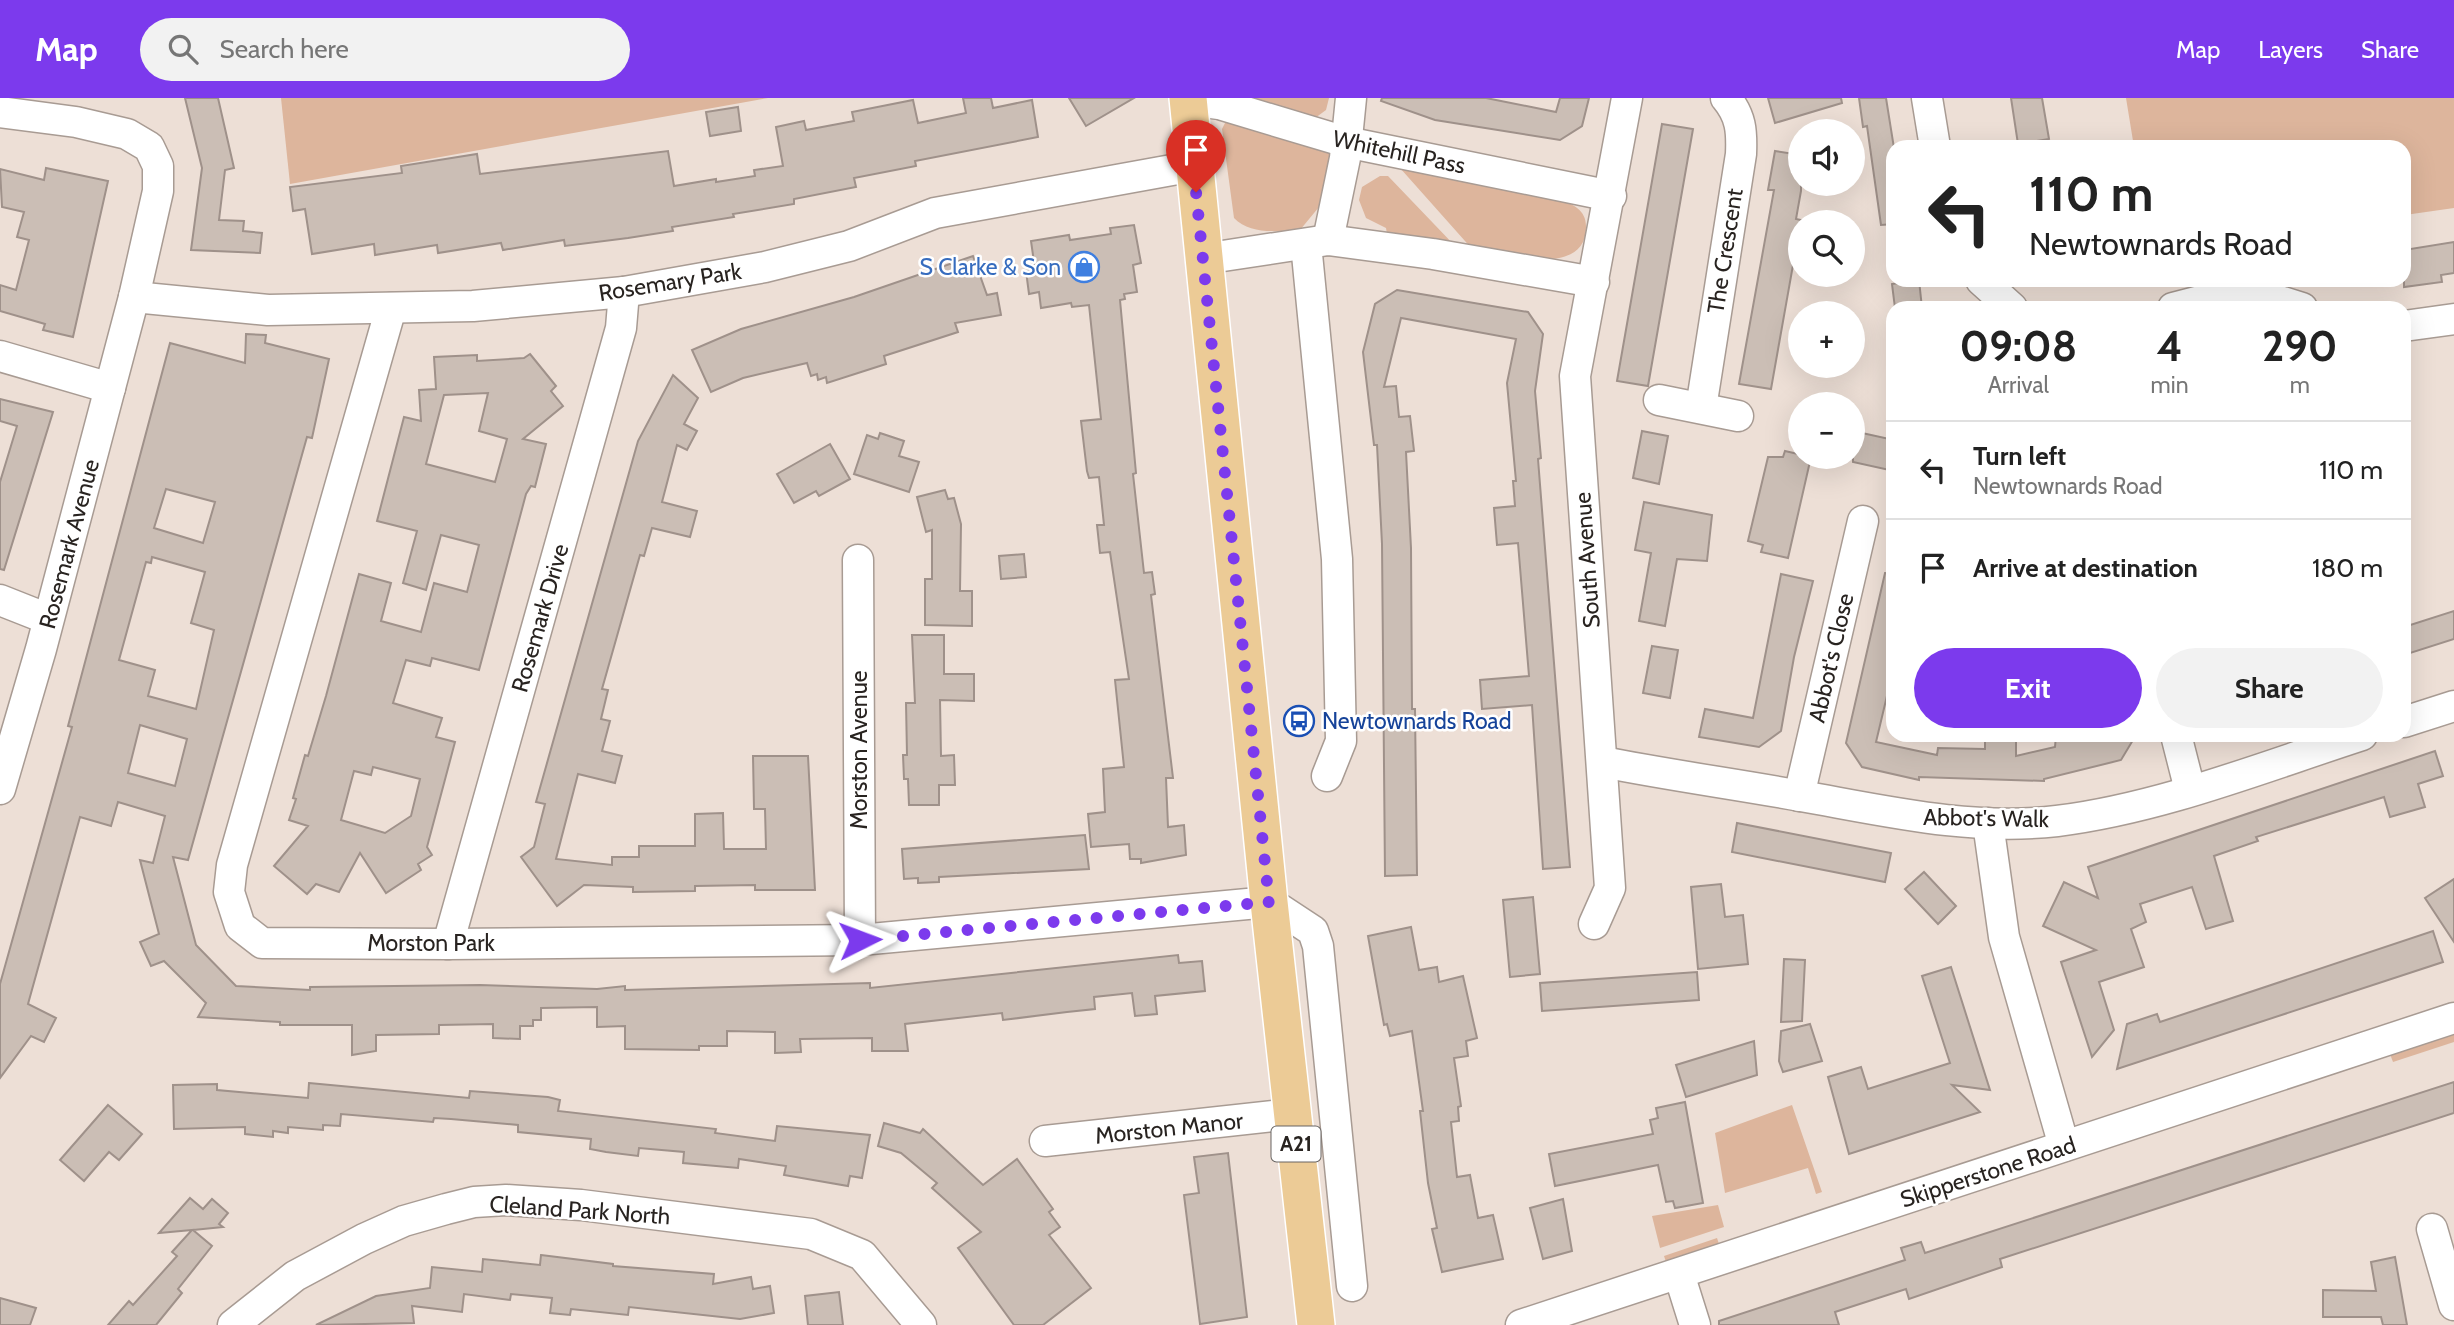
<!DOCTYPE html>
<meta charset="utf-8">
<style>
:root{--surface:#fff;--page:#f2f2f2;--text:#222;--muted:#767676;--line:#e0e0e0;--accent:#7c3aed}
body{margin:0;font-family:Cabin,sans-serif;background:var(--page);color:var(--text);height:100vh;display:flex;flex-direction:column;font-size:26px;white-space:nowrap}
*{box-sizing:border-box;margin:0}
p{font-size:23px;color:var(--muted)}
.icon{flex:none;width:38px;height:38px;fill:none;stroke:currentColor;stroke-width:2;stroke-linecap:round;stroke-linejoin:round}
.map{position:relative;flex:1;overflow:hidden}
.sheet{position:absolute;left:1886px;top:203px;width:525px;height:441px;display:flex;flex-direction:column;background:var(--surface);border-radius:21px;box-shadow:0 7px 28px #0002}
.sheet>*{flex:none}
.hud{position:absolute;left:1886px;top:42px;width:525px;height:147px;border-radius:21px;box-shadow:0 7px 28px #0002;background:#fff;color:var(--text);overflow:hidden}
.tools{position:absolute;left:1788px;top:21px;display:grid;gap:14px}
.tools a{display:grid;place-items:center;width:77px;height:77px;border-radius:50%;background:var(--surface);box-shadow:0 7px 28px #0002;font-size:35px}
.pin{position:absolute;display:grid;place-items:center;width:60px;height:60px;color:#fff;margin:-72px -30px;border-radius:50% 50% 50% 0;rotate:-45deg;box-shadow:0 0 7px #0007}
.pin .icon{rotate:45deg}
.me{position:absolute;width:77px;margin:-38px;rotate:87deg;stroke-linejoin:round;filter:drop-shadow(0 0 5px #0008)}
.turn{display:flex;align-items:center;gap:24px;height:147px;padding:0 28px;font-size:32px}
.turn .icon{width:91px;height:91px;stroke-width:2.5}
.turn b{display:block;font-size:49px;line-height:60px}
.eta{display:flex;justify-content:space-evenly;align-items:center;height:119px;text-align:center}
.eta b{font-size:42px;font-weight:700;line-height:49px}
.cta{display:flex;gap:14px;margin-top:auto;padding:14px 28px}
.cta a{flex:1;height:80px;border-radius:42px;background:var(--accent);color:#fff;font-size:28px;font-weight:700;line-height:80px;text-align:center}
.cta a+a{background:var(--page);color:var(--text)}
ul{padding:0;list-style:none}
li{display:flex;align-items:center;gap:21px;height:98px;padding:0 28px;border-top:2px solid var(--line)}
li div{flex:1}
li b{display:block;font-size:26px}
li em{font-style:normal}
header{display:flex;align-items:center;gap:42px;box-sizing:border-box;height:98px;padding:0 35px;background:var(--accent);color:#fff}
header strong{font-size:33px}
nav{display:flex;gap:38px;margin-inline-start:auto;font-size:24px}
.search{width:490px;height:63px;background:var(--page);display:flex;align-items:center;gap:18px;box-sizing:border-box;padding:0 24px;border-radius:38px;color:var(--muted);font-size:26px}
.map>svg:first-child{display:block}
.green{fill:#ddb59c}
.building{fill:#cbbeb5;stroke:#9f918a;stroke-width:2;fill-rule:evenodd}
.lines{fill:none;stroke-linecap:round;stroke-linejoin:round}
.minor-casing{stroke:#a89b93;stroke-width:33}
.major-casing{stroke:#fff;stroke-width:40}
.minor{stroke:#fff;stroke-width:30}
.major{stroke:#eccb96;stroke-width:37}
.route{stroke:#7c3aed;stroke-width:12;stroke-dasharray:0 21.6}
.labels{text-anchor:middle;stroke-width:5;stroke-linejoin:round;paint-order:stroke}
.shield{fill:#fff;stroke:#686563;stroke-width:2}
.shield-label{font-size:21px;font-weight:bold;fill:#282320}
.street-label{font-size:23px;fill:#282320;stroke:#fff}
.shop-label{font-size:23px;fill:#366cbe;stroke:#fff;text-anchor:end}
.transit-label{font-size:23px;fill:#164399;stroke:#fff;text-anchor:start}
</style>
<header>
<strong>Map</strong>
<div class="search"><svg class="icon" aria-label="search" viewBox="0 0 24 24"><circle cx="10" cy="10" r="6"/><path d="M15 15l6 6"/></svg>Search here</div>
<nav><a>Map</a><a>Layers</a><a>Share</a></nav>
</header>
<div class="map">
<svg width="2454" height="1227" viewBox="0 0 2454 1227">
<rect width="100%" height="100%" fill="#eddfd6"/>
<!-- green -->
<g class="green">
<polygon points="281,0 768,0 290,86"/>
<polygon points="1254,0 1329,0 1326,12 1311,23"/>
<polygon points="2126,0 2454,0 2454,110 2405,117 2404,49 2134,49"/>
<path d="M1226,23L1337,58L1319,109L1300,132C1278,133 1250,137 1234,120L1222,31Z"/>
<path d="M1400,70L1561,101C1573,107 1586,112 1586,128C1587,181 1505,156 1473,152Z"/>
<polygon points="1380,78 1388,78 1456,149 1387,136 1386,130 1366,120 1359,102 1362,89"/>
<polygon points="2454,934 2454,944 2393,964 2390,956"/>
<polygon points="1792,1007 1822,1094 1816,1096 1808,1070 1725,1095 1715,1035"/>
<polygon points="1718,1107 1724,1129 1660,1150 1652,1118"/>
<polygon points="1717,1140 1719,1146 1666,1164 1664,1158"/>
</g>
<!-- building -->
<g class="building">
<polygon points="185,0 218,0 234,70 225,72 219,122 244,123 243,133 262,135 260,155 191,152 202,70"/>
<polygon points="963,0 991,0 993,10 1032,2 1038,39 915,63 916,68 854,80 856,89 794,101 794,106 733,116 734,119 672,129 673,133 628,140 565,148 564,142 503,152 501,145 438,155 437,147 375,157 374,146 312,156 305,111 293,113 290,89 402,75 401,68 477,56 480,76 668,53 674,88 716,81 716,84 755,78 754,72 783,68 776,29 804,23 806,32 854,23 852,14 913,2 918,25 966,15"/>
<polygon points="1069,0 1134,0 1086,28"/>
<polygon points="1382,0 1486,0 1556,14 1560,0 1589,0 1582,28 1560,42 1435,22 1381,3"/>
<polygon points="1768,0 1841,0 1842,5 1775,25"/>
<polygon points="1859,0 1886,0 1894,50 1894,126 1881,127 1867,28 1863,29"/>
<polygon points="2011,0 2042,0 2049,41 2018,46"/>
<polygon points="738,9 741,33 710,38 706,14"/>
<polygon points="1662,26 1693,31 1648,288 1617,283"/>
<polygon points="1775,53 1801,57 1801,93 1796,121 1801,122 1771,291 1739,286 1774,92 1768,92"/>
<polygon points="46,70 108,83 73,239 43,232 45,226 0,213 0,187 16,192 29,142 17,139 24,114 2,109 0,71 44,82"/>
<polygon points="1134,127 1141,165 1133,167 1137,194 1124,196 1125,201 1120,202 1136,375 1133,376 1144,475 1152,474 1155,496 1151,497 1173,680 1166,680 1168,729 1184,727 1186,757 1141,765 1141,761 1130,761 1129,746 1091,749 1088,716 1105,714 1103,671 1124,669 1115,582 1129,581 1110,454 1100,455 1097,427 1104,427 1099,379 1089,380 1087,373 1081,323 1101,321 1089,207 1072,209 1071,205 1041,210 1039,194 1029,196 1026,173 1035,171 1031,143 1069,137 1070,142 1111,136 1110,130"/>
<polygon points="2454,144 2454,175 2441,177 2442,184 2404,189 2404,152"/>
<polygon points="973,158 987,197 997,195 1001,217 955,225 958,234 884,258 886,266 827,285 826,279 818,282 817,276 811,278 807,265 743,280 711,294 692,252 741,231 854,199"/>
<polygon points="1919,182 1922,210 1895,210 1892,186"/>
<polygon points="1397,192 1528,214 1543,236 1535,293 1541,360 1538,361 1570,769 1543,771 1532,607 1482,611 1480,582 1529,578 1518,445 1497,447 1494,410 1515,408 1513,383 1516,383 1507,285 1516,241 1401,220 1384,289 1396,288 1399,319 1410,318 1414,353 1406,354 1411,450 1412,611 1415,611 1417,777 1385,778 1382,446 1377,347 1374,347 1363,254 1375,206"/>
<path d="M246,236L266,237L265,245L329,261L312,340L307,339L188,762L173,759L196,847L236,888L310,892V889L480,887L597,891L625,888V892L870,885V890L1178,857L1179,865L1202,863L1205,893L1155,898L1157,916L1135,918L1132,895L1094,899L1095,911L1067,914L1003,922L1002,915L905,926L908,953H872V940L800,941L801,954L775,955V934L727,933V948H699V952L625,951V928L597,929V909L541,910V922H533V928H520V941L493,940V926L439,927V936L376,937V953L352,957V927H280V924L198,919L206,905L164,863L151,868L140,844L159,836L140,762L153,765L165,718L118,704L111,728L80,719L28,906L56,920L44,944L31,938L0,980V886L72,629L68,628L170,245L245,265ZM166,391L215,404L203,445L154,430ZM152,459L205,474L191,525L214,532L196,611L148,598L155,572L119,562L146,464L151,465ZM140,627L187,641L175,688L128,675Z"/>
<path d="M530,256L556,288L551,293L563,308L523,341L546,346L535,389L531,388L526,396L479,572L432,560L430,568L406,562L393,605L442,620L436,639L455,644L427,749L432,757L418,766L421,772L386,795L360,755L339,794L316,786L307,796L274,768L308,728L289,722L296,701L293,700L305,657L308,658L326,598L359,476L391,485L381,523L421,534L434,485L467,494L479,447L441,437L426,492L403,485L417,433L377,423L404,319L421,323L419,292L436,291L434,259L477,257V263L524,260ZM488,295L479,333L507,341L495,384L426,366L444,297ZM373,669L420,681L411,718L385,735L341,722L354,673L371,677Z"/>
<polygon points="673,277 698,300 684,326 697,333 687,352 677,347 662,404 697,413 690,439 652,430 644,458 640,457 602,591 608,592 601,621 610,623 602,653 622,658 615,685 578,676 556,761 612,767 612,759 639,759 639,748 695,748 695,716 723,715 724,751 766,751 765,711 754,711 753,658 808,658 815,792 755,792 755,787 695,788 695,793 633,794 633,789 584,787 557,808 521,759 534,749 545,706 536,704 638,343"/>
<polygon points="0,301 53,314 4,472 0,471 0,384 17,328 0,323"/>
<polygon points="1642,333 1668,338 1659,386 1633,380"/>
<polygon points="1853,333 1894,342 1894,373 1853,364"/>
<polygon points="880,335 904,343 899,358 919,364 909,394 854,376 867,337 878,341"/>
<polygon points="830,346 850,381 819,398 816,393 794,405 777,376"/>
<polygon points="1785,353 1811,359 1788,460 1761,454 1763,447 1748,443 1768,359 1783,359"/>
<polygon points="945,392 948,401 954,400 961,426 960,493 972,493 972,528 925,527 925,481 932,481 932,432 926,434 917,399"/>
<polygon points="1644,404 1712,417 1707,463 1677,461 1665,528 1639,523 1651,455 1635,452"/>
<polygon points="1024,456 1026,479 1001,481 999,458"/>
<polygon points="1885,475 1894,476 1894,581 1891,581 1876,644 1937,657 1938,650 1985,651 1985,637 2016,637 2016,658 2055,649 2056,637 2136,637 2121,662 2044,681 2044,683 1919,679 1919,682 1862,669 1846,645"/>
<polygon points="1781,476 1813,483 1794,559 1781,633 1759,649 1699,639 1705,611 1753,620"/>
<polygon points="2454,513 2454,541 2404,557 2404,529"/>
<polygon points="912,537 944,537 944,576 974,576 974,603 940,602 941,658 954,657 955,687 939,687 939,707 909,707 908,681 904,681 903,657 907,657 906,605 915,605"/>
<polygon points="1652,548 1678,552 1670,600 1643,595"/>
<polygon points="2435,653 2443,678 2418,686 2425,709 2390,719 2384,699 2256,739 2258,743 2214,758 2233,823 2206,831 2192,789 2140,806 2146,824 2131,831 2144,869 2099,884 2114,932 2092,959 2061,864 2096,852 2043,828 2064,784 2098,800 2088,769"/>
<polygon points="1737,725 1891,755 1885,784 1732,754"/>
<polygon points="1085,737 1089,771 939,779 939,784 918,785 918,780 904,781 902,751"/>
<polygon points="1924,774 1956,808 1938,826 1905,791"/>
<polygon points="2454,781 2454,844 2425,800"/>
<polygon points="1721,786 1725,819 1743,817 1748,866 1698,871 1691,789"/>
<polygon points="1533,799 1540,876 1510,879 1503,802"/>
<polygon points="1411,829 1419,872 1437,869 1439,884 1463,878 1477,940 1466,943 1468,958 1454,960 1461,1008 1458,1009 1459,1023 1451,1024 1457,1079 1470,1077 1478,1120 1493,1117 1503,1161 1442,1174 1432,1131 1437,1130 1428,1085 1420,1013 1423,1013 1412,933 1390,938 1387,926 1384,927 1368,838"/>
<polygon points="2433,833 2443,864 2117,971 2127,926 2157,916 2160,924"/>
<polygon points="1784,861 1805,862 1802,923 1781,924"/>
<polygon points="1951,869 1990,992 1952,987 1980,1014 1849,1056 1828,979 1861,969 1868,991 1950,965 1922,878"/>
<polygon points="1697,874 1699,902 1542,913 1540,885"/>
<polygon points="1810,926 1822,963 1783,974 1779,963 1781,933"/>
<polygon points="1754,943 1757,977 1686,999 1676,967"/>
<polygon points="2454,984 2454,1015 2000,1161 2002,1169 1909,1201 1906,1191 1835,1214 1839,1227 1719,1227 1719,1223 1905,1162 1901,1150 1921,1144 1925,1155"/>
<polygon points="309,985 469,1000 470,993 548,999 560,1002 558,1013 716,1031 715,1035 775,1043 777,1028 870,1037 862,1080 850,1078 848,1088 784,1077 786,1068 739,1061 738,1070 683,1065 684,1054 639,1050 638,1058 606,1054 590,1051 591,1041 518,1034 518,1027 451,1021 434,1020 433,1024 341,1016 340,1028 323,1027 323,1032 288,1029 288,1035 273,1033 273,1039 245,1036 245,1029 174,1031 173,987 217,986 217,992 308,1000"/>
<polygon points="1685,1004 1703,1105 1675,1110 1673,1103 1666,1104 1658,1067 1555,1088 1549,1056 1653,1036 1650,1022 1658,1020 1656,1010"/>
<polygon points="108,1007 142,1036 119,1062 109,1054 84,1083 60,1062"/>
<polygon points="884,1025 920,1035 923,1031 983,1087 1017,1061 1053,1111 1049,1114 1060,1129 1049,1137 1091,1190 1043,1227 1014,1227 958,1150 981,1134 932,1090 937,1085 901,1055 878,1048"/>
<polygon points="1228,1055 1247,1219 1200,1226 1184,1097 1199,1095 1194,1059"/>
<polygon points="190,1100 203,1111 212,1101 228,1115 219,1126 223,1129 193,1132 212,1148 178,1191 182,1195 156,1227 108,1227 129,1203 133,1207 177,1158 172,1154 192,1132 159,1135"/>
<polygon points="1563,1101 1572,1153 1543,1161 1530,1110"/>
<polygon points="541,1157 613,1166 613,1168 714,1176 713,1186 751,1179 753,1191 770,1188 774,1215 740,1221 629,1209 628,1217 571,1211 570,1217 550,1215 552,1200 511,1196 510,1202 464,1196 462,1214 412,1208 414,1225 316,1227 376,1198 430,1190 432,1169 482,1174 483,1161 540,1167"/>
<polygon points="2395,1159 2407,1227 2383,1227 2381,1219 2323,1219 2323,1192 2376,1193 2371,1164"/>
<polygon points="839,1194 843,1227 808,1227 805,1198"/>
<polygon points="0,1200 36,1210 30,1227 0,1227"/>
</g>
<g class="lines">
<!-- minor casing -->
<g class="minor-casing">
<g id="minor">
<polyline points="1927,0 1935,49"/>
<polyline points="1188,2 1219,6 1346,44 1611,98"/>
<polyline points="0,14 76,24 127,36 149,49 158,68 158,93 134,199 41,551 0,691"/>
<polyline points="1328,142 1345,60 1351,0"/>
<polyline points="1306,146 1337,461 1341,643 1327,678"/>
<polyline points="1203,161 1328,142 1433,156 1594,184"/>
<polyline points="1981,182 2012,210"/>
<polyline points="134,199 268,212 473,208 624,194 765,169 849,148 935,115 1194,68"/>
<polyline points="391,210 232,767 229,794 240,828 262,845 448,846 860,842 1269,804 1313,833 1318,848 1352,1188"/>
<polyline points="2173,210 2227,196 2270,200 2302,210"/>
<polyline points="2404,228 2454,221"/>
<polyline points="0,258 110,290"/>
<polyline points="1659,302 1738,318"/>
<path d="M1701,310L1741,56C1742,33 1741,18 1726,0"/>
<polyline points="858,462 860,842"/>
<polyline points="0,502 48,521"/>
<polyline points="2404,624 2454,608"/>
<polyline points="2176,637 2190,692"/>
<path d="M1603,664C1668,677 1735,686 1801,698C1886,713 1970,733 2057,723C2161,710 2263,669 2362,637"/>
<polyline points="1799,698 1863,423"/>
<polyline points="1988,725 2004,839 2064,1048"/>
<polyline points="1594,826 1610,790 1575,278 1627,0"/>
<polyline points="448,846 621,230 624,194"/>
<polyline points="1045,1043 1292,1016"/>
<polyline points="2432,1131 2454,1207"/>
<polyline points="1679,1176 1695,1227"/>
<polyline points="233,1227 295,1178 364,1141 404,1123 446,1111 474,1104 506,1102 581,1107 811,1136 862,1157 921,1227"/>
<polyline points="1521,1227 2454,920"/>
</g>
</g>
<!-- major casing -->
<g class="major-casing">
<polyline id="major" points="1188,0 1269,804 1316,1227"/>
</g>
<!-- minor -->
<use href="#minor" class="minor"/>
<!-- major -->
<use href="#major" class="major"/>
</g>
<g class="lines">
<!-- route -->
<polyline class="route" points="860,842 1269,804 1196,94"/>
</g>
<!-- icons -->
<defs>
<g id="shop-ring" transform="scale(1.575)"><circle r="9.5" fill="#fff" stroke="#3f7fe0" stroke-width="1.5"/><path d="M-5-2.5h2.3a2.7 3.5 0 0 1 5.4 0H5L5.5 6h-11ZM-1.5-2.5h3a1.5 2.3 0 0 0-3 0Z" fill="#3f7fe0"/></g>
<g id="bus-ring" transform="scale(1.575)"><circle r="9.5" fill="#fff" stroke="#1a4fb4" stroke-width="1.5"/><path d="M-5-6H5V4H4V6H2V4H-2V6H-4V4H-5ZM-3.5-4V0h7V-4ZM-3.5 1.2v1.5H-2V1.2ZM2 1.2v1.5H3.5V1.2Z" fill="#1a4fb4"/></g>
</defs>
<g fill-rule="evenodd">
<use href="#shop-ring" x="1084" y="169"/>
<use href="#bus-ring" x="1299" y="623"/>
</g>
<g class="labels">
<!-- shield labels -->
<rect class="shield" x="1271.5" y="1028.5" width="49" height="35" rx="5"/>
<g class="shield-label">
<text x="1296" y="1053">A21</text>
</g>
<!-- street labels -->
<g class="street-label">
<text transform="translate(1399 54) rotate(12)" y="8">Whitehill Pass</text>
<text transform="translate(1725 153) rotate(-81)" y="8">The Crescent</text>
<text transform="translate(670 184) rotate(-9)" y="8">Rosemary Park</text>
<text transform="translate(69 446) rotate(-75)" y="8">Rosemark Avenue</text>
<text transform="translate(1587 462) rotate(-94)" y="8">South Avenue</text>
<text transform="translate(540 520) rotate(-74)" y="8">Rosemark Drive</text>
<text transform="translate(1831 560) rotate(-77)" y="8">Abbot's Close</text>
<text transform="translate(859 652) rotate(-90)" y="8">Morston Avenue</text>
<text transform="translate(1986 720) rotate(1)" y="8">Abbot's Walk</text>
<text x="431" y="853">Morston Park</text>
<text transform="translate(1169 1030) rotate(-6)" y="8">Morston Manor</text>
<text transform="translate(1988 1074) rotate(-18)" y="8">Skipperstone Road</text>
<text transform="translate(580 1112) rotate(4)" y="8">Cleland Park North</text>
</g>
<!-- shop labels -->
<g class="shop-label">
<text x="1061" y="177">S Clarke &amp; Son</text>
</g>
<!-- transit labels -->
<g class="transit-label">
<text x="1322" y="631">Newtownards Road</text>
</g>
</g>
</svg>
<div class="tools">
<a><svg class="icon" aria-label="sound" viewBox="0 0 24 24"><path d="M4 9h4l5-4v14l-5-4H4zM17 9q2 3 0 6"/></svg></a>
<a><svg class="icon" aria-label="search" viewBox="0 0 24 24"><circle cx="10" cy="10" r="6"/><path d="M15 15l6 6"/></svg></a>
<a>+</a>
<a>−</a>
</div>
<div class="pin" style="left:1196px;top:94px;background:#d93025"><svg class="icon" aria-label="arrive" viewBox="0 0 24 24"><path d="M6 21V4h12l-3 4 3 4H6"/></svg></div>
<svg class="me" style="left:860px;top:842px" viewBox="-20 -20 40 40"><path d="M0-17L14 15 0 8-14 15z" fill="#7c3aed" stroke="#fff" stroke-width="4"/></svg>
<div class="hud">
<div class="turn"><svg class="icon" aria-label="left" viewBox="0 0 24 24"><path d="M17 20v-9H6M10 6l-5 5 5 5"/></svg><div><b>110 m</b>Newtownards Road</div></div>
</div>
<section class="sheet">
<div class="eta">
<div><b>09:08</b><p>Arrival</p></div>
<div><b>4</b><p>min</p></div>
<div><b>290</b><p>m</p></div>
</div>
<ul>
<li><svg class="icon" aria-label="left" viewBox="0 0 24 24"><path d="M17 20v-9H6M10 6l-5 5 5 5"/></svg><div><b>Turn left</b><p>Newtownards Road</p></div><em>110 m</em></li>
<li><svg class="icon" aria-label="arrive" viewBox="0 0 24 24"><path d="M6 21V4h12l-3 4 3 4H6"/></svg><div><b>Arrive at destination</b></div><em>180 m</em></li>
</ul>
<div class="cta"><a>Exit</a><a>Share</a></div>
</section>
</div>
